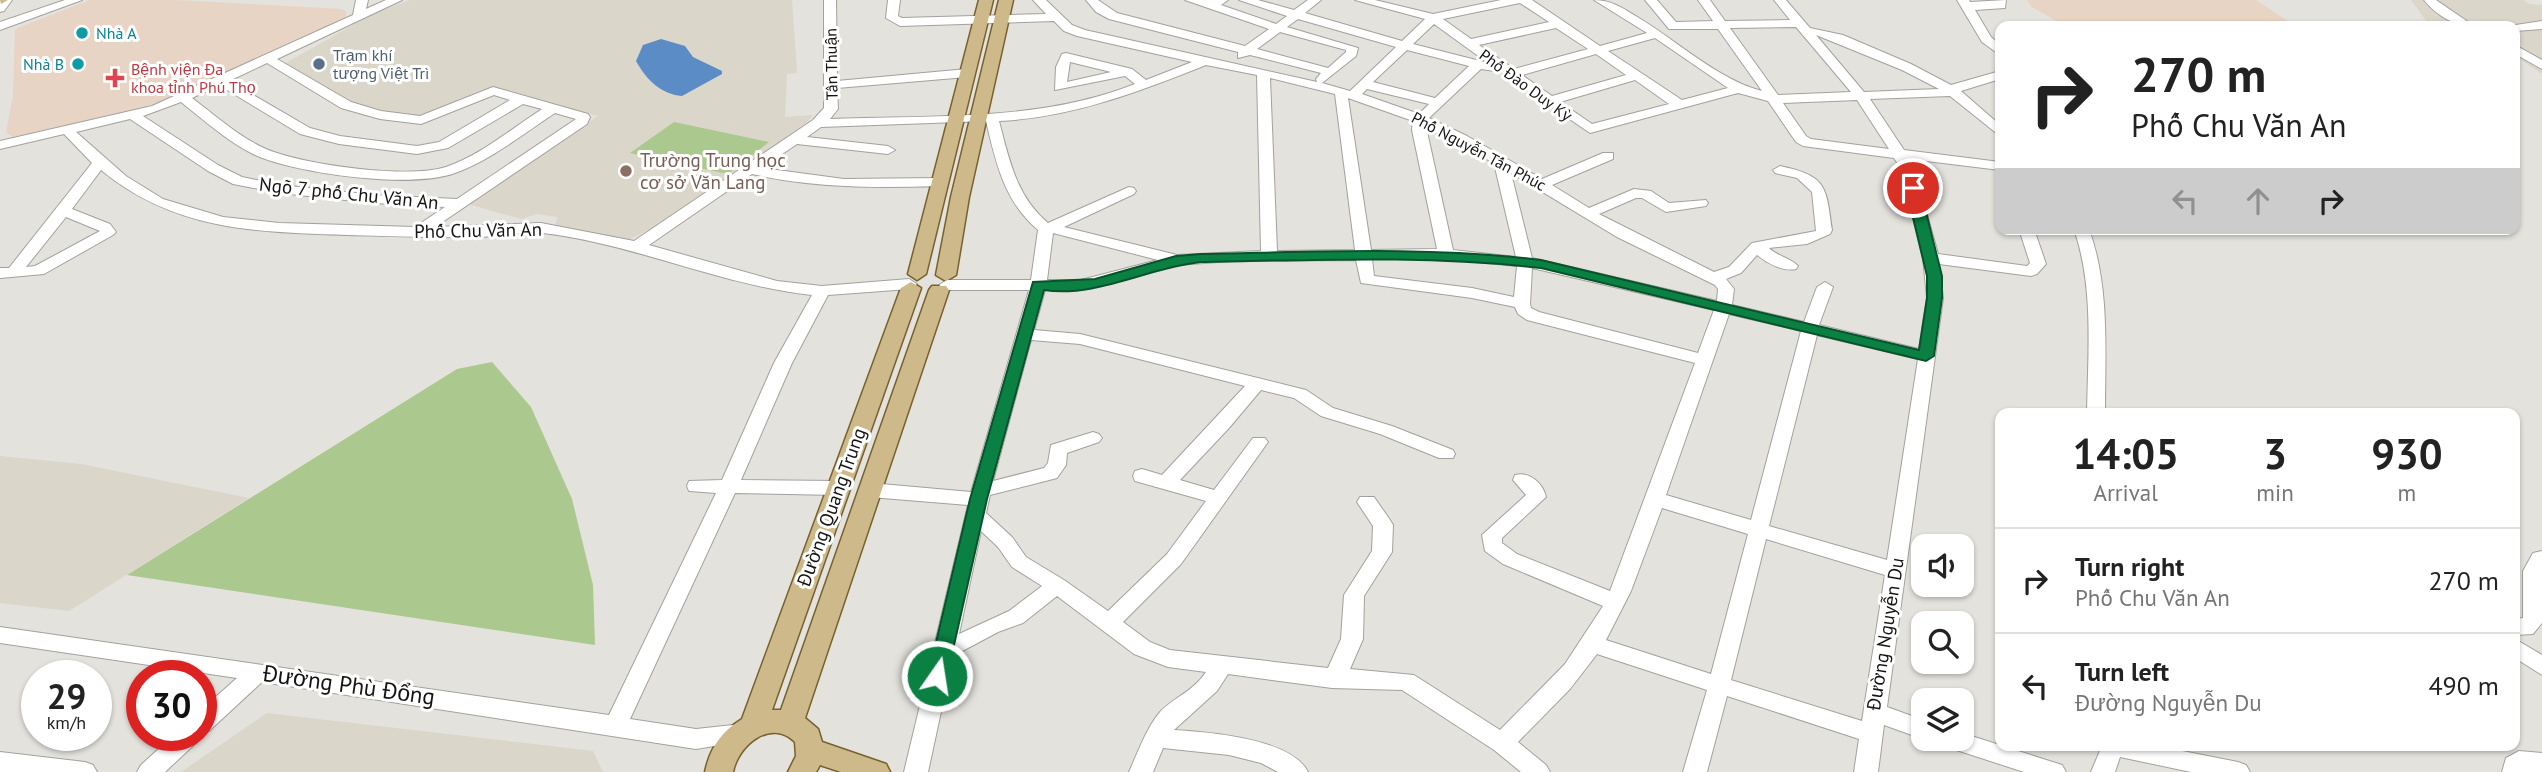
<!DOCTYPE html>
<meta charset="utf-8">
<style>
:root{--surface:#fff;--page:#f6f6f6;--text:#222;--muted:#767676;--line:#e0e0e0}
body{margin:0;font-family:"PT Sans",sans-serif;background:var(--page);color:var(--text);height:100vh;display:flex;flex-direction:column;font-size:26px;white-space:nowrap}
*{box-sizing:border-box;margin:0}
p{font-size:23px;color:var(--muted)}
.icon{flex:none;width:38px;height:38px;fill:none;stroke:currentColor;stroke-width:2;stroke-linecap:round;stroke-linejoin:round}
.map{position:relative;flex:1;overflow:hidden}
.sheet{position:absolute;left:1995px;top:408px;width:525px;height:343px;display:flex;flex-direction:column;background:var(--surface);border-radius:14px;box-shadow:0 2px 5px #0004}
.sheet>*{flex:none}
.hud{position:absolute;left:1995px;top:21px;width:525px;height:214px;border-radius:14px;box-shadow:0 2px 5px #0004;background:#fff;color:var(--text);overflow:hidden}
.tools{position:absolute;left:1911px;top:534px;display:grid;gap:14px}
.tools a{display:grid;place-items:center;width:63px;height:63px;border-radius:14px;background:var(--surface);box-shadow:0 2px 5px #0004;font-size:35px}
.speed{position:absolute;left:21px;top:660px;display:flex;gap:14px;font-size:35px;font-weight:700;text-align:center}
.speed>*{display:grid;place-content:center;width:91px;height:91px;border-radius:50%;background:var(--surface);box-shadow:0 2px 5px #0004;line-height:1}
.speed small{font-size:18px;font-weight:400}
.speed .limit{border:10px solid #d22;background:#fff;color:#111}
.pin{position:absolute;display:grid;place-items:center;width:60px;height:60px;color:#fff;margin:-30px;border:4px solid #fff;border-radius:50%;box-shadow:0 2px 7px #0007}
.me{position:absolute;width:77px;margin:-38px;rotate:13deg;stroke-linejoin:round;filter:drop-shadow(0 0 5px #0008)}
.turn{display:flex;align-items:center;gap:24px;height:147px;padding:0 21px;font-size:32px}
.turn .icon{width:91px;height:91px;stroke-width:2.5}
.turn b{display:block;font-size:49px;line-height:60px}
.lanes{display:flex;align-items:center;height:66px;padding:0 21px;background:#0003;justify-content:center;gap:35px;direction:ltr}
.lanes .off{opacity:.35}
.eta{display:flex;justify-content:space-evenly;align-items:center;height:119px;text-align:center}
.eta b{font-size:42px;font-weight:700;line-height:49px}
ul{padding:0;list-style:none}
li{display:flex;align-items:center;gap:21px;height:105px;padding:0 21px;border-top:2px solid var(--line)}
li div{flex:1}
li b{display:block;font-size:26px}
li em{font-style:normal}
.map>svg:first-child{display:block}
.built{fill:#dbd6ca}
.medical{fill:#e8d4c5}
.green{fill:#abc88e}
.water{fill:#5c8cc5}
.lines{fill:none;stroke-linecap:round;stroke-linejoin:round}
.minor-casing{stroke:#a3a19d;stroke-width:2}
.major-casing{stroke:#78612e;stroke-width:3}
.minor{fill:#fff;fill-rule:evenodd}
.major{fill:#ceb98a;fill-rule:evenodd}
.route{fill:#0b8043;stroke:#07532c;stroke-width:2}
.culture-dot{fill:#0f9aa8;stroke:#fff;stroke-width:2.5}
.service-dot{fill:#5c6f8a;stroke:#fff;stroke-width:2.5}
.health-dot{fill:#e0444e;stroke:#fff;stroke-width:2.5}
.education-dot{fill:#8d6e63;stroke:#fff;stroke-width:2.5}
.labels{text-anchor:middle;stroke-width:6;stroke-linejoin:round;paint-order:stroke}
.far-culture-label{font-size:16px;fill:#0d838f;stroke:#fff;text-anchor:start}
.far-service-label{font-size:16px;fill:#4e5e75;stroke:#fff;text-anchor:start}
.far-street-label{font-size:16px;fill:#151413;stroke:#fff}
.far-health-label{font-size:16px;fill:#be3a42;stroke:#fff;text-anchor:start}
.education-label{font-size:19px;fill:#785e54;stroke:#fff;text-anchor:start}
.street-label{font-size:19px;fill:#151413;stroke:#fff}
.near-street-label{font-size:23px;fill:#151413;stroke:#fff}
</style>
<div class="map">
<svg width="2542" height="772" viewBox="0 0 2542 772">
<rect width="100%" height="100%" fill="#e4e2dd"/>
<!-- built -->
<g class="built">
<polygon points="410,0 792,0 797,73 787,74 785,117 813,115 806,123 673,217 627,241 555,227 557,217 537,214 521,219 464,203 598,116 492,88 476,92 433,113 419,117 403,116 350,103 284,64 374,13"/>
<polygon points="2411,0 2523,0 2529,4 2542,5 2542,74 2515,56 2515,26 2430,26"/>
<polygon points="0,456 81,464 249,498 69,611 0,603"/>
<polygon points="267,713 593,751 603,772 181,772"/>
</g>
<!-- medical -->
<g class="medical">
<polygon points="90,0 176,0 341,9 347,12 345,18 170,99 85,123 13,137 6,132 13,96 15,29"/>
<polygon points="2027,0 2256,0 2295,26 2065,26 2032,7"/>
</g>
<!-- green -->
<g class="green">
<polygon points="674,122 769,142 728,174 630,153"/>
<polygon points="492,362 531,407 572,499 593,585 595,645 127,575 457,369"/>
</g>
<!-- water -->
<path class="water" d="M661,39L685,46L693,57L722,71V74L682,96C660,94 646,79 636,61L643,45Z"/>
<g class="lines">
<!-- minor casing -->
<g class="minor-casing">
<g id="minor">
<polygon points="0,0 12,0 4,11 0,12"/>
<polygon points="65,0 82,0 0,30 0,22"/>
<path d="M356,0H368L366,9L386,0H402L277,59L351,102L381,111L420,116L493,87L588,114L590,117L587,124L435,227L541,223L634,241L813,120L824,108V0H836L837,81L967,69L973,73L967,77L837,88L838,109L830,119C931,115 1040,122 1135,84L1125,76L1055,90L1056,67L1062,54L1066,53L1132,69L1146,80L1192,62L1077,36L1064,31L1054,21L900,26L886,18L888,0H900L898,16L902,18L1046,14L1033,0H1046L1072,25L1085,30L1317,82L1316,79L1321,73L1250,55L1238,58V52L1109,19L1096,12L1086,0H1098L1117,13L1245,46L1269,29L1185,0H1228L1221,5L1276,24L1287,16L1239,0H1258L1294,10L1308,0H1321L1305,13L1402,41L1425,19L1355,0H1375L1433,14L1501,0H1532L1600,46L1647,33L1594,0C1612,0 1624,9 1639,18C1677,41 1719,80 1762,91L1718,29H1669L1645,0H1657L1676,22L1713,21L1698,0H1710L1725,21L1790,20L1774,0H1786L1810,28L1843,35L1911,64L1951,85L2000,71V79L1961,91L2000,125V136L1950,96L1870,99L1904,150L2000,162V170L1910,159L1914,167L1938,254L2027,266L2030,263L2019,229H2034L2046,264L2037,274L2031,276L1939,264L1943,298L1887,707L1923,720V738H1926L1923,739L1884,725L1878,772H1854L1859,739L1727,696L1707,772H1683L1707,690L1597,654L1570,689L1518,742L1546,765L1550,772H1521L1494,750L1402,690L1332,688L1228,674L1217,691L1174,730C1207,732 1291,738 1308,772H1278L1261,763L1229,755L1163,748L1153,772H1129C1138,752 1146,729 1160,712C1174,697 1193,692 1206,672L1168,667L1134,654L1057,596L1023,623L998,632L953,656L928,772H904L968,505L870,497L863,495L860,490L863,485L870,483L971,492L1029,290H947L939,285L947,280H1031L1038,230C1004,201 996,163 986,121L821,127L807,137L888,146L895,150L888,154L797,144L762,168L844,179L939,178L946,182L939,186C876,188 814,188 752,174L649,245L777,281L822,286L909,279L917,284L909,289L828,295L792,363L741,480L838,481L845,483L848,488L845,493L838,495L735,493L630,719L696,729L742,724L750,726L753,733L750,740L696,749L262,682L209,731L201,733V710L237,678L0,643V627L609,715L716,493L689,491L687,486L689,481L722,480L774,363L812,295C720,285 635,244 543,233C523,231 500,236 480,237C436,238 391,236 347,235C256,232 175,231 101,170L72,209L110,224L116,232L113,235L44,274L0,278V268H9L92,163L64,134L0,149V141L152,106L353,15ZM1520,3L1549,22L1471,39L1443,19ZM1298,19L1396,47L1350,91L1322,83L1356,56L1358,48L1287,27ZM1434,24L1488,63L1413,44ZM1796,27L1851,92L1778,95L1730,28ZM1556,28L1588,49L1514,69L1479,45ZM1280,32L1346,50V52L1328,68L1257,49ZM1816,35L1902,70L1939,89L1864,92ZM1655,38L1728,88L1682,100L1608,51ZM1407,50L1469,66L1435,98L1373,82ZM1596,54L1626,75L1552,96L1522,75ZM1070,62L1111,72L1067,82ZM267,63L341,108L380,119L421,124L494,95L510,100L439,142L417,146L340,136L310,128L229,81ZM1206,65L1257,75L1261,251L1177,255L1064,227L1134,194L1136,191L1134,188L1129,187L1048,223C1016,196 1009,159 999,121C1071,118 1141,91 1206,65ZM1481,69L1501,72L1590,133L1738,93L1768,101L1796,142L1803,146L1894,158L1900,167L1923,258L1927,298L1919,349L1819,325L1833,287L1825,282L1817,287L1804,322L1732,305L1734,289L1726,279L1741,273L1757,255C1767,263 1783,272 1796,269L1798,266C1791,258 1777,256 1769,248L1807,244L1830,234L1832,230C1826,186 1827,176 1780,166L1773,170L1775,173L1797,178L1812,192L1816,231L1752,243L1729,267L1714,272L1599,214L1636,198H1642L1666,212L1706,206L1708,203L1706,200L1669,203L1651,191L1634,189L1589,208L1552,185L1613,159V153H1603L1542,179L1467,136L1429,118ZM1270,78L1335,94L1355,250L1277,251ZM1635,80L1669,104L1592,124L1560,102ZM219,85L300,134L339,144L417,154L448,148L523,104L542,109C511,129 481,155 446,167C409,179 303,165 266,149C239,137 216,116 192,98ZM1367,89L1429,104L1419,114L1362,94ZM1348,98L1413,121L1412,130L1437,249L1371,250ZM1857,100L1889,149L1811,139L1806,136L1783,103ZM181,102C205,121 228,142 255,155C298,174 411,189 455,173C491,160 523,134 555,113L576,119L457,199L374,195L280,185L242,177L218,165L143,116ZM130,119L208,171L233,184L280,193L374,203L445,207L415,227L279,223L223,217L163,199L126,176L76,132ZM1426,127L1494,163L1516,257L1453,250ZM1511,173L1617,237L1715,285L1718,289L1717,301L1532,258ZM66,217L100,231L35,266L26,267ZM1053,233L1158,260L1081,280H1047ZM1372,259H1446L1517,266L1514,297L1472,288L1374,276ZM1356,260L1361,283L1472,298L1515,307L1518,314L1527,320L1695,363L1610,591L1517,554L1502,543V538L1546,497C1543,483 1529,471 1515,475L1513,480L1526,495L1482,535L1485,551L1503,564L1603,606L1565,664L1500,730L1414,675L1350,669L1363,639L1364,596L1392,552L1393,525L1390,520L1374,497H1360L1357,502L1373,526L1372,551L1344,595L1341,639L1328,668L1170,650L1150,642L1123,622L1181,564L1268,442L1265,438H1253L1214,490L1180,480L1229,428L1261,390L1294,398L1321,416L1380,434L1439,458H1453L1455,454L1453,450L1392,426L1333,408L1306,390L1080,334L1034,330L1045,290H1081L1176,265L1233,261ZM1532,268L1714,310L1698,353L1539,312L1531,308L1530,304ZM1729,314L1801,331L1751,520L1666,495ZM1817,335L1918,359L1887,560L1769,526ZM1031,340L1080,344L1245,386L1162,475L1142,469L1135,471L1133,476L1135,481L1206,501L1167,554L1108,611L1064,580L1026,557L1012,537L986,513L990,495L1057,478L1066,465L1067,453L1099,442L1102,438L1099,434L1093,432L1051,445L1048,463L1044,468L993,481ZM1662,508L1748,534L1711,674L1606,640L1631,591ZM981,531L998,547L1012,567L1042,586L1009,611L959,634ZM1766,539L1885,575L1862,721L1731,680Z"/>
<polygon points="1957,0 1969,0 1970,2 2006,0 2005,8 1975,10 1991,37 2000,45 2000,55 1982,42"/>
<path d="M2424,0H2436L2474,26C2455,27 2436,15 2424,0Z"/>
<polygon points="2542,21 2542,29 2515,31 2515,26 2509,26"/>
<polygon points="2515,45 2542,60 2542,69 2515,54"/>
<path d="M2074,229H2089C2110,287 2105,352 2105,413H2087C2088,352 2094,287 2074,229Z"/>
<polygon points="2542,551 2542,623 2533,634 2515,635 2515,619 2523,618 2523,571 2533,553"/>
<polygon points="2515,639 2542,655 2542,675 2515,658"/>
<polygon points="1962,733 2062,765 2066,772 2024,772 1941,745 1938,738 1962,738"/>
<polygon points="174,735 200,735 197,742 165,772 137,772 141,765"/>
<polygon points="2102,746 2157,746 2238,762 2246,765 2250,772 2191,772 2120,757 2115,772 2091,772"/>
<polygon points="2519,751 2542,753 2542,772 2502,772 2506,758"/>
<polygon points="0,752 85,762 93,765 97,772 0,772"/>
</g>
</g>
<!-- major casing -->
<g class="major-casing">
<g id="major">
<polygon points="0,0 8,0 1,4"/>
<polygon points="979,0 993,0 926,274 917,280 908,274"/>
<polygon points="999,0 1013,0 969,197 956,275 946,281 936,275 951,197"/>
<path d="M911,282L921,288L772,710H781L929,290L932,286H946L949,290L805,718L818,729L822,742L886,764L890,772H841L820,765L816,772H788L796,756L795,742C771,718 738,745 733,772H705C710,748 721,732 742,719L901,288Z"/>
</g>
</g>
<!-- minor -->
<use href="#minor" class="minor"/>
<!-- major -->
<use href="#major" class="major"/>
</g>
<!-- route -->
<path class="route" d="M1913,184L1920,188L1942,276V298L1934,356L1926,361L1541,268C1428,255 1315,260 1201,262C1149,267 1097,298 1044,290L987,499L947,676L945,682L937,684L930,682L928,676L970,499L1033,282L1095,279L1176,256L1201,254C1315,252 1428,246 1541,260L1919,350L1927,298V276L1906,188Z"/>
<!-- markers -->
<g class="culture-dot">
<circle cx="82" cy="33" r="7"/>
<circle cx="78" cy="64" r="7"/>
</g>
<circle class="service-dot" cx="319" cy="64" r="7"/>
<path class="health-dot" d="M111.5 67.5h7v7h7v7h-7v7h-7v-7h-7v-7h7z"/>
<circle class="education-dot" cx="626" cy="171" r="7"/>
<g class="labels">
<!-- far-culture labels -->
<g class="far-culture-label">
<text x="96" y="39">Nhà A</text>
<text x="64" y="70" text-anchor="end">Nhà B</text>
</g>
<!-- far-service labels -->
<g class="far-service-label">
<text x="333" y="61">Trạm khí<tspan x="333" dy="18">tượng Việt Trì</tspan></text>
</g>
<!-- far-street labels -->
<g class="far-street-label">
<text transform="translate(831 64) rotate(-91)" y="6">Tân Thuận</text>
<text transform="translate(1526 85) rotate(36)" y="6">Phố Đào Duy Kỳ</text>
<text transform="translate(1479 151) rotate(28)" y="6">Phố Nguyễn Tấn Phúc</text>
</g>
<!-- far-health labels -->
<g class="far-health-label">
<text x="131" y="75">Bệnh viện Đa<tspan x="131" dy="18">khoa tỉnh Phú Thọ</tspan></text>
</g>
<!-- education labels -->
<g class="education-label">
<text x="640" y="167">Trường Trung học<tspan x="640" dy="22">cơ sở Văn Lang</tspan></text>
</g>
<!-- street labels -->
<g class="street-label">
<text transform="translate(349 193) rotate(6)" y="7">Ngõ 7 phố Chu Văn An</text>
<text transform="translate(478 230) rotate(-1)" y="7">Phố Chu Văn An</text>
<text transform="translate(831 507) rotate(-70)" y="7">Đường Quang Trung</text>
<text transform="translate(1885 634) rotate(-81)" y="7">Đường Nguyễn Du</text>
</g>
<!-- near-street labels -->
<g class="near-street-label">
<text transform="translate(349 685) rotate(8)" y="8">Đường Phù Đổng</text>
</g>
</g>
</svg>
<div class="tools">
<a><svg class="icon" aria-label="sound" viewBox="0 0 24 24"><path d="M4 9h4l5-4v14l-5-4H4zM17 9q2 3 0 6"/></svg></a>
<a><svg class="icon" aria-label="search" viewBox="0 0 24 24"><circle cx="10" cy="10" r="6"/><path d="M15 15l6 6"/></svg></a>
<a><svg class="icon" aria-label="layers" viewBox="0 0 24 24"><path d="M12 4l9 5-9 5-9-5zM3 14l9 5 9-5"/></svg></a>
</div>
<div class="speed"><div>29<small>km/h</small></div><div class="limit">30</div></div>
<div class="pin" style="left:1913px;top:188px;background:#d93025"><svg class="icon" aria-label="arrive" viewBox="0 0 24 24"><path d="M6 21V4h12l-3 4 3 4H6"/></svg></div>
<svg class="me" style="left:937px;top:676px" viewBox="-20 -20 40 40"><circle r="17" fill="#0b8043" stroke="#fff" stroke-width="3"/><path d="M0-11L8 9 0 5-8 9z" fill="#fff"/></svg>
<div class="hud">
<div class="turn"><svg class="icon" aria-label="right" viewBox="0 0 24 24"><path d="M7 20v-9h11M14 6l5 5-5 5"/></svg><div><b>270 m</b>Phố Chu Văn An</div></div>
<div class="lanes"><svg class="icon off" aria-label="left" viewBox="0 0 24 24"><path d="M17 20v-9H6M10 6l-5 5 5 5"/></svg><svg class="icon off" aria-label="ahead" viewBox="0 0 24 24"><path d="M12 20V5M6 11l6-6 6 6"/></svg><svg class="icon" aria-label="right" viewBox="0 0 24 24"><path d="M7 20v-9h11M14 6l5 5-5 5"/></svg></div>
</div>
<section class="sheet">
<div class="eta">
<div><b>14:05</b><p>Arrival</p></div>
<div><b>3</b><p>min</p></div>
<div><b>930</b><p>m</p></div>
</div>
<ul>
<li><svg class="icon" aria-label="right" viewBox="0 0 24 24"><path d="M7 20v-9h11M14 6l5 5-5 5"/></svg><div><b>Turn right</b><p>Phố Chu Văn An</p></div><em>270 m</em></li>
<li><svg class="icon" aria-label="left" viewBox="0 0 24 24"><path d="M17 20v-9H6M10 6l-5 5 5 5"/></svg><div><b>Turn left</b><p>Đường Nguyễn Du</p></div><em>490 m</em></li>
</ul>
</section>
</div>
